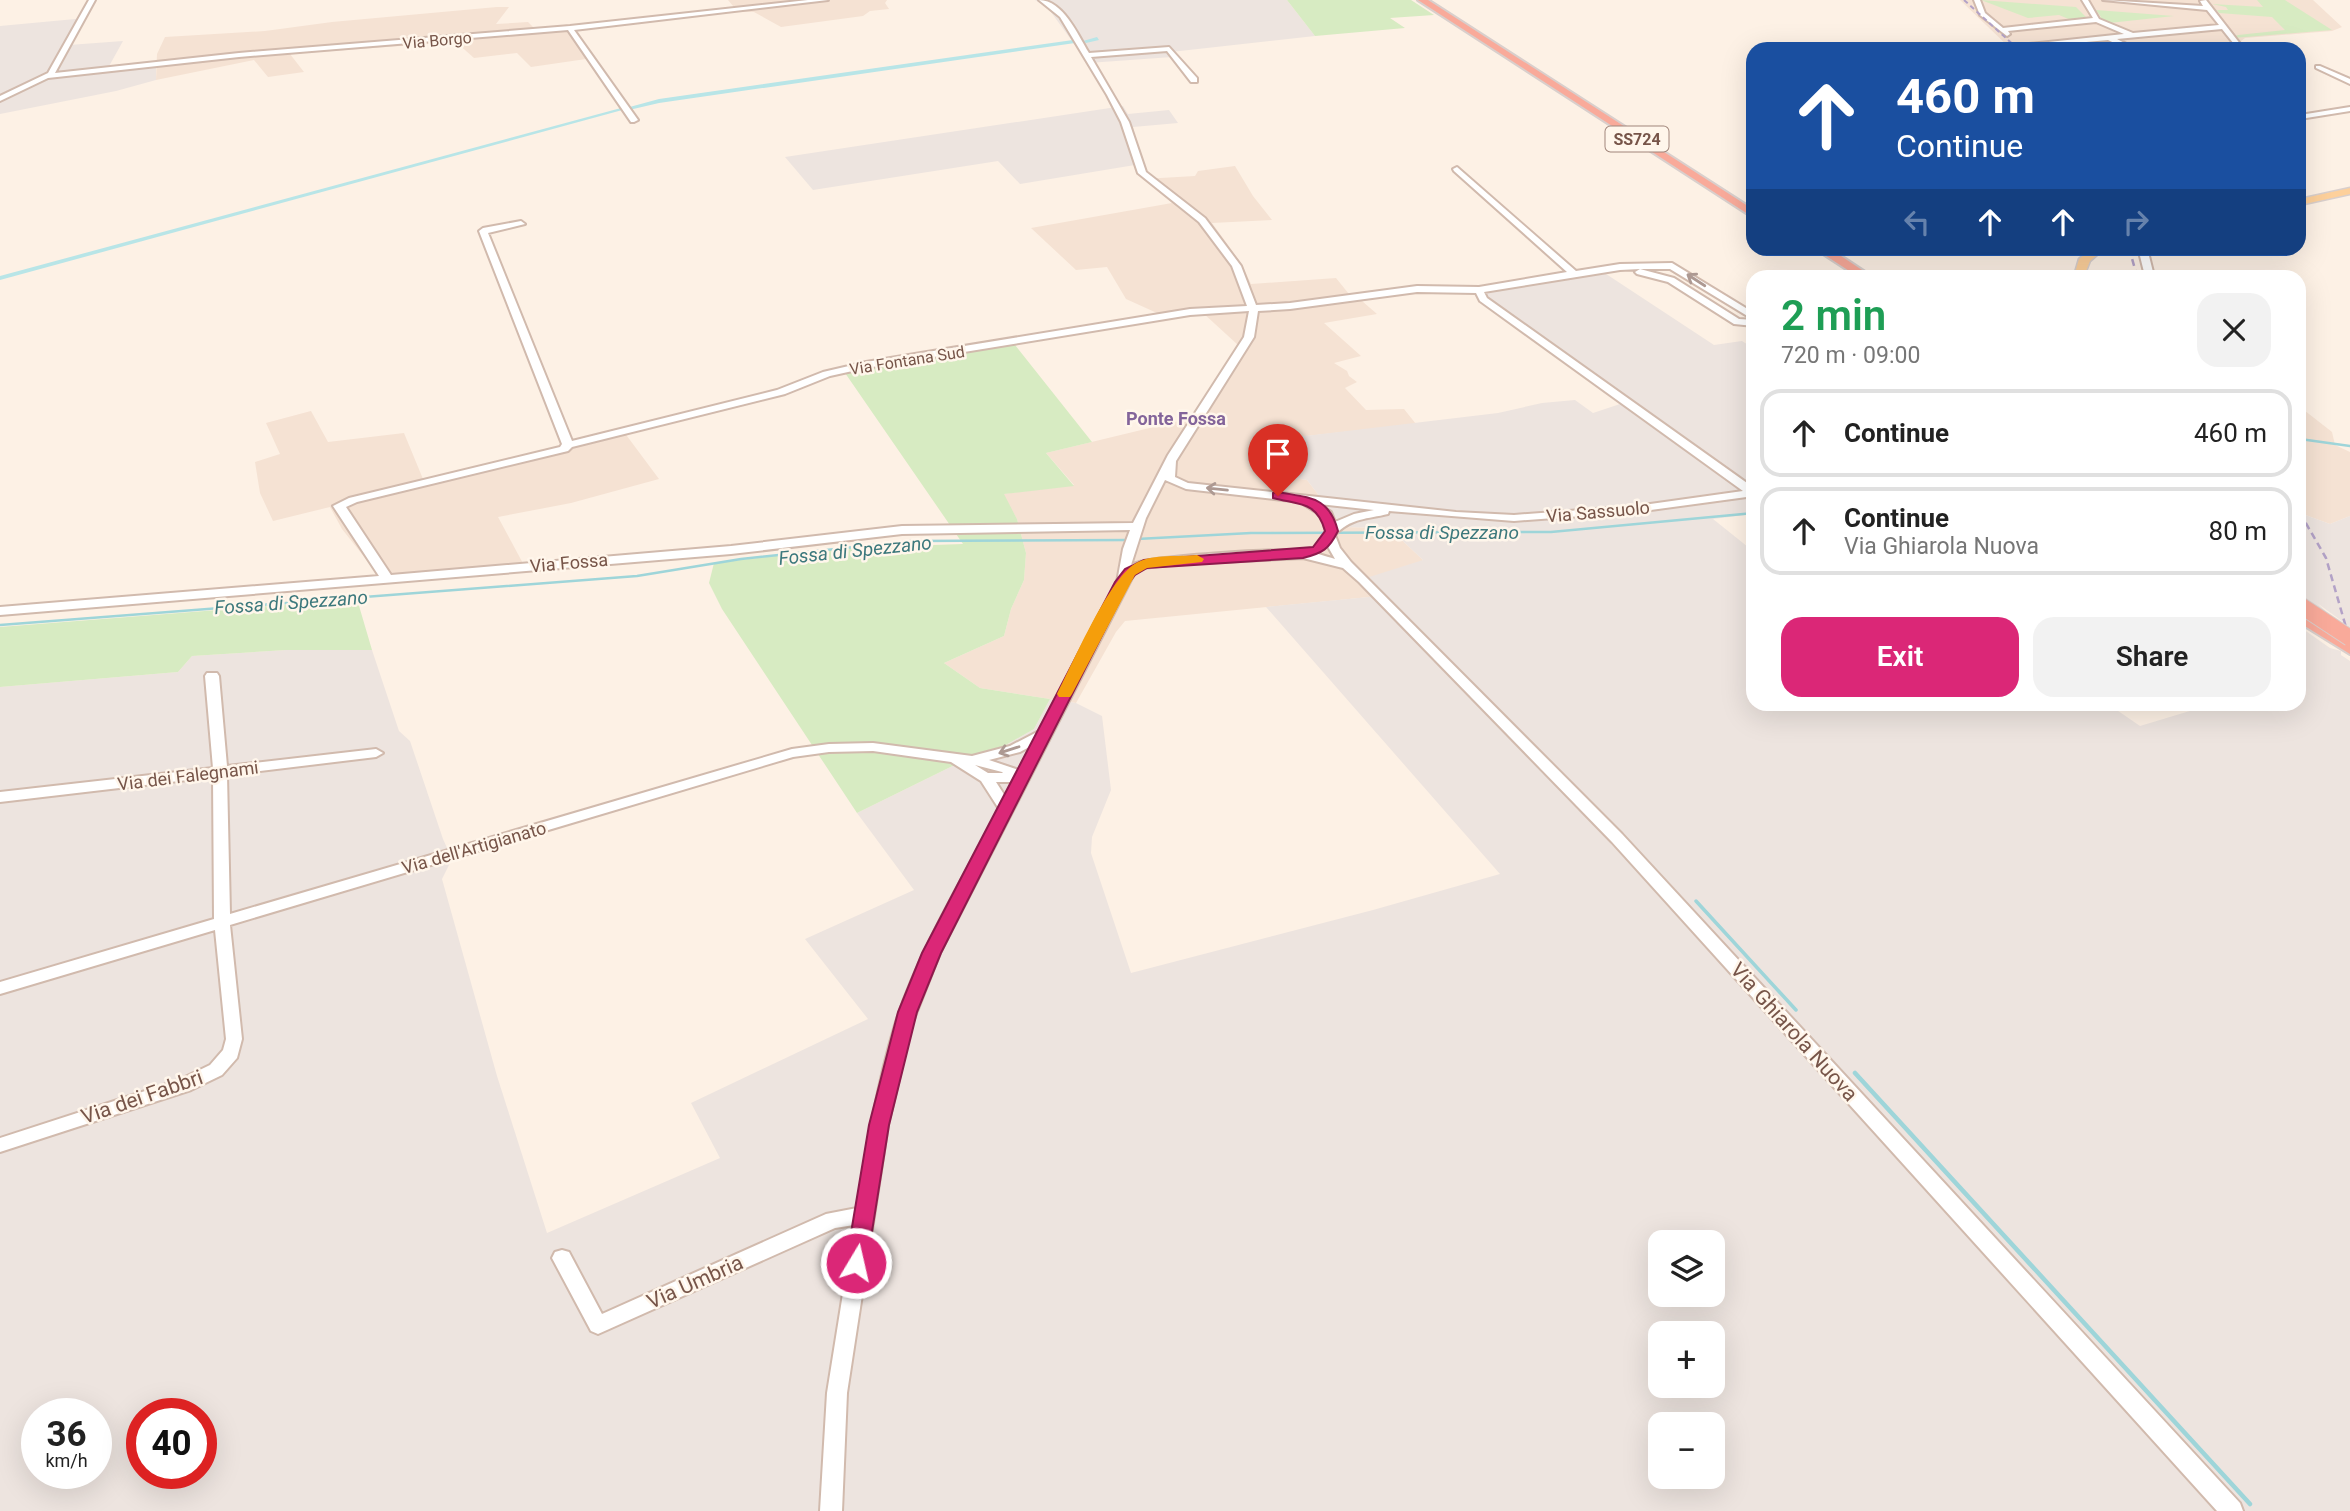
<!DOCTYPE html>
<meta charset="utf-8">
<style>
:root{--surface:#fff;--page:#f2f2f2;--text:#222;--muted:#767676;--line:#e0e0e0;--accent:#db2777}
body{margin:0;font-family:Roboto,sans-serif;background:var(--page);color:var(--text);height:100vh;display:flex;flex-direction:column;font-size:26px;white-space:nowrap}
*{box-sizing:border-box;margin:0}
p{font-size:23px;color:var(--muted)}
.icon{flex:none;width:38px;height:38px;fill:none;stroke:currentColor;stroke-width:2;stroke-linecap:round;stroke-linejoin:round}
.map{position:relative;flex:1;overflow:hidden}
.drawer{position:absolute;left:1746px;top:270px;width:560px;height:441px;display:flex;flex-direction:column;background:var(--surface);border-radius:21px;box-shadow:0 7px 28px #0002}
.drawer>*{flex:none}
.top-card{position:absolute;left:1746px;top:42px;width:560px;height:214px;border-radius:21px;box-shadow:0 7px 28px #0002;background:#1a4fa0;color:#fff;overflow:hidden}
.buttons{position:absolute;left:1648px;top:1230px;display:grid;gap:14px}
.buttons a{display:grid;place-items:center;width:77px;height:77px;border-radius:14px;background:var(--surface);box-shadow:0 7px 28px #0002;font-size:35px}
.speed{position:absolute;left:21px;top:1398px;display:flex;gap:14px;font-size:35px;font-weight:700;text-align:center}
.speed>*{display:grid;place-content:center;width:91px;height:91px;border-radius:50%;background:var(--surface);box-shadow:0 7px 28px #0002;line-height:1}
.speed small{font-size:18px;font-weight:400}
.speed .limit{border:10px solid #d22;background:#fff;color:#111}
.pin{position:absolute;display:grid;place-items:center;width:60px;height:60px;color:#fff;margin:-72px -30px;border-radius:50% 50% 50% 0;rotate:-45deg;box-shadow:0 0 7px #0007}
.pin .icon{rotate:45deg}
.me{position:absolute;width:77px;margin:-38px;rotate:9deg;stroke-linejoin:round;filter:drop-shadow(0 0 5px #0008)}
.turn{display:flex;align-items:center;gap:24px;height:147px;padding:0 35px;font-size:32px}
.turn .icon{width:91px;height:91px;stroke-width:2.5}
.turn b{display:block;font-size:49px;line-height:60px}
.lanes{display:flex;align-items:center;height:66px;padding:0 35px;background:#0003;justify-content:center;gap:35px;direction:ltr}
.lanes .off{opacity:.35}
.round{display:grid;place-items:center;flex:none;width:74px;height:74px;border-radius:21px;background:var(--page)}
.head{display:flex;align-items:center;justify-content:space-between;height:119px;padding:0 35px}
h1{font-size:42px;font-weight:600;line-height:52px;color:#1e9e55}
.button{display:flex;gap:14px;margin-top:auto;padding:14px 35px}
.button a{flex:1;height:80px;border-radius:21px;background:var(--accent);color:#fff;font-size:28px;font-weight:600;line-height:80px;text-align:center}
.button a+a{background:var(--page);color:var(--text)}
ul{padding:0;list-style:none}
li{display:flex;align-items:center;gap:21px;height:88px;margin:0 14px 10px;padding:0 21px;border:4px solid var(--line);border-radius:21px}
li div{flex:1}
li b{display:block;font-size:26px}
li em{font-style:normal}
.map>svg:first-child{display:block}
.residential{fill:#f5e2d3}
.industrial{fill:#ede4df;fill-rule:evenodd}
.green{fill:#d7ebc2}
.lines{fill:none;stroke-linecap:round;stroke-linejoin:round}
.stream-far2{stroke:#9ed5d9;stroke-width:2.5}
.stream-far1{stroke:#9ed5d9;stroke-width:3.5}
.stream{stroke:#9ed5d9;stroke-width:4.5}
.canal{fill:#b8e5e7;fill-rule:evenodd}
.minor-casing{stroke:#d1baad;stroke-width:4}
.major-casing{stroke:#d9cfcc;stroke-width:3}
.highway-casing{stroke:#d9cfcc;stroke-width:4}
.minor{fill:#fff;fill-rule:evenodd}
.major{fill:#fdd09b;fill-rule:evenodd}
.highway{fill:#f9aa9a;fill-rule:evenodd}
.rail-far1{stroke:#b3a2c7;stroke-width:2;stroke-dasharray:5 3.5;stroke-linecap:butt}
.rail{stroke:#b3a2c7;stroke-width:2.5;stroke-dasharray:7 4.5;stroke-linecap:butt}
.highway-bridge-casing{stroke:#d9cfcc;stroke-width:18;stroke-linecap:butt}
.highway-bridge{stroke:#f9aa9a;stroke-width:16}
.oneway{stroke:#ad9992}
.route{fill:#db2777;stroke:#8e194d;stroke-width:2}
.slow{fill:#f59e0b}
.labels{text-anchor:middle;stroke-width:5;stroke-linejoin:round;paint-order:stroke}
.far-street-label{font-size:16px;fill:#775549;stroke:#fff6eb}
.shield{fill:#fff6eb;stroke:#a0857a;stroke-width:2}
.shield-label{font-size:16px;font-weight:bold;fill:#775549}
.far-quarter-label{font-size:18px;font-weight:bold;fill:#83649a;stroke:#fff6eb}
.street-label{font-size:18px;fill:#775549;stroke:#fff6eb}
.water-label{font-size:19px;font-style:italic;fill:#3c787c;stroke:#fff6eb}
.near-street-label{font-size:21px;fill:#775549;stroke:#fff6eb}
</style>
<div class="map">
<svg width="2350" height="1511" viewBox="0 0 2350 1511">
<rect width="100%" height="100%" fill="#fdf1e5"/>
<!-- residential -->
<g class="residential">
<polygon points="728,0 887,0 885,3 889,9 870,11 863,16 781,27 754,12 738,12"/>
<polygon points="1960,0 2313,0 2342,27 2332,31 2245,38 2241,41 2246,48 2240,49 2011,49"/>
<polygon points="497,7 509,7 496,24 528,22 536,30 567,27 586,59 531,67 517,53 474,58 456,42 290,54 304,72 268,77 254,60 156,80 157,54 165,37 265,31 332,22"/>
<polygon points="1235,166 1253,196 1272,220 1212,223 1241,263 1251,284 1336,278 1353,299 1362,301 1377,314 1324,323 1361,356 1334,363 1347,371 1349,376 1357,382 1345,388 1366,410 1404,409 1416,424 1288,438 1279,476 1307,480 1343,527 1389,528 1423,560 1380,596 1125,621 1116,632 1076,703 980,688 944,663 1004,636 1011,609 1024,580 1026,553 1017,519 1003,494 1074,485 1046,453 1191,418 1238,345 1203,313 1168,318 1126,299 1107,267 1076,270 1031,228 1172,203 1143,179 1195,176 1198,171"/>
<polygon points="2300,407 2332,432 2335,445 2350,452 2350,516 2330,524 2300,513"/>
<polygon points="311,411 328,442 404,433 423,479 624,432 659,479 571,503 498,517 526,569 450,579 384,582 342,529 330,507 273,521 260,493 255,462 280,454 266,423"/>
</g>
<!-- industrial -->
<g class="industrial">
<polygon points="1035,0 1287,0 1315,36 1171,52 1172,57 1088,63 1048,8"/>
<polygon points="86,18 69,45 123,41 108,68 156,63 156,80 116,91 0,114 0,26"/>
<polygon points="1123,106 1128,114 1169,110 1178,123 1133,127 1141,164 1020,184 998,161 813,190 785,157"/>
<path d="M1597,268L1714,345L1742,341L1753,348V514L1713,519L1753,551L1754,704H1948L1953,707L1964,704H2108L2140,726L2213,704H2300V627L2330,648L2341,651V655L2350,661V1511H0V687L178,672L192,656L286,650H372L399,731L410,741L443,839L452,859L442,879L497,1076L547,1233L720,1158L691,1103L868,1019L805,939L914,890L857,813L981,752L1004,746L1034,729L1050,699L1076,703L1102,716L1111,790L1092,837L1091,853L1131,973L1373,910L1500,874L1266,607L1379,596L1363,579L1423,560L1389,528L1343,527L1307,480L1279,476L1258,445L1288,438L1498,413L1542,403L1575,400L1593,413L1620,404L1467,289ZM1661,1242H1713V1295H1661ZM1661,1334H1713V1386H1661ZM37,1414H96V1474H37ZM142,1414H201V1474H142ZM1661,1424H1713V1477H1661Z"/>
<polygon points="2300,513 2330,524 2350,516 2350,627 2317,603 2330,615 2331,619 2300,598"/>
</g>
<!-- green -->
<g class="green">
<polygon points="1287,0 1411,0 1434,15 1390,18 1405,28 1315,36"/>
<polygon points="1981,0 2076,7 2087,18 2071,20 2059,15 2028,18"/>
<polygon points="2257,0 2285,0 2332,30 2234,38 2232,37 2238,35 2285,30 2272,17 2219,13 2217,10 2228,10 2226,7 2212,4 2263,7"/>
<polygon points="2096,10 2174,16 2109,23 2096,18 2101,17"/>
<polygon points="1015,345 1092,442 1046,453 1074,486 1004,494 1017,519 1026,553 1024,580 1011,609 1004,636 944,663 980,688 1050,699 1034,729 1004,746 981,752 857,813 722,609 709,583 714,563 843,548 963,544 843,370 868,364"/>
<polygon points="357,599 372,650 286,650 192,656 178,672 0,687 0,627"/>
</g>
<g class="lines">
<!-- stream-far2 -->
<g class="stream-far2">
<polyline points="2300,439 2350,446"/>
<polyline points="1137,539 1251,533 1551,532 1754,513"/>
<polyline points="0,625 637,576 741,559 911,541 1130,540"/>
</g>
<!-- stream-far1 -->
<polyline class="stream-far1" points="1696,901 1796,1010"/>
<!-- stream -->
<polyline class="stream" points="1855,1073 2250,1504"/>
<!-- canal -->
<g class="canal">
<polygon points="1097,37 1099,40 1086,43 1083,41"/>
<polygon points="1073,40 1075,43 659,103 629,110 626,108 659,99"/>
<polygon points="621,108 626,109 0,280 0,276"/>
</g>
<!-- minor casing -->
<g class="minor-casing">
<g id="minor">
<polygon points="89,0 95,0 55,73 239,53 570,26 808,0 828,0 574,30 638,120 634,122 631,122 568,30 239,57 48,78 0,101 0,96 48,73"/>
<path d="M1039,0C1063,0 1078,35 1089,53L1169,47L1197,78V82H1191L1167,51L1091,57L1129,122L1146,172L1205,218L1241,266L1256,305L1290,303L1417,286L1479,287L1567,272L1454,171L1453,169L1457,167L1576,271L1620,264L1672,263L1754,313V320L1670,269H1640L1674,278L1739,319L1754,320V326L1734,324L1668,282L1637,274L1635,272L1640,269L1620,270L1484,292L1487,298L1754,488V496L1636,512L1514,521L1389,511L1388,514C1368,519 1350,518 1335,535L1340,548L1351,562L1622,834L2240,1503L2243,1511H2217L1612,842L1359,582L1343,568L1303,558L1177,564L1143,568L1134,574L940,953L912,1024L888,1125L847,1393L842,1511H820L827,1393L854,1225L835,1228L598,1334L591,1331L552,1258L555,1252L562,1250L569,1252L602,1314L826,1214L857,1208C867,1147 877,1085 895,1025C919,949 963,879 999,809L981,781L951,762L873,751L829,752L793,757L230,925L242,1039L237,1058L222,1075L191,1090L0,1152V1138L179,1080L210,1065L223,1050L226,1039L215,930L0,994V982L214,919L213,777L0,802V792L213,768L205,676L207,673H217L219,676L227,766L376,749L383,753L376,757L227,775L230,914L792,749L829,744L873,743L972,756L1010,746L1039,731L1117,582L1123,549L1130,530L902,534L731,554L0,615V607L379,576L333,506L349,498L560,447L562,444L479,231L483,228L521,221L525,224L488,233L572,441L777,390L823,372L866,362L1190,309L1247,306L1232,266L1199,222L1138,173L1121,122L1107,95L1060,17ZM1417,292L1476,293L1480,301L1743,491L1636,506L1514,515L1456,512L1188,483L1175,477L1176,461L1254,337L1258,311L1290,309ZM1249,311L1244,337L1168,455L1133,523L902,526L731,546L391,575L346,507L357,502L568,451L572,447L785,394L830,376L866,368L1190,315ZM1165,480L1186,489L1300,502L1322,516L1326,532L1320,542L1327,545L1335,559C1325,556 1314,552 1303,551C1282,548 1145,556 1131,565L1146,518ZM1319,504L1374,510L1354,514L1335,522L1331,512ZM1031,746L1019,770L989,760L1020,752ZM975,765L1002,772L1003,773H988ZM996,782H1013L1005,796Z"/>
<polygon points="1974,0 1980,0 1985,13 2003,28 2093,18 2082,0 2088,0 2099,19 2133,33 2219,25 2207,10 2103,0 2203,6 2200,1 2206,0 2241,45 2228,49 2214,49 2234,44 2222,29 2117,39 2136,49 2127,49 2108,40 2021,48 2019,45 2124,34 2096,22 2008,31 2010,34 2007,36 1980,15"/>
<polygon points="2316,66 2320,66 2350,79 2350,84 2316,68"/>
<polygon points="2350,107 2350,111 2300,119 2300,115"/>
<polygon points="2138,248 2147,248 2154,276 2145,276"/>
</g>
</g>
<!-- major casing -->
<g class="major-casing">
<g id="major">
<polygon points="2350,188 2350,194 2300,205 2300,199"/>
<polygon points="2092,248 2105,248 2090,261 2084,276 2074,276 2079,259"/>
</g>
</g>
<!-- highway casing -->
<g class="highway-casing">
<g id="highway">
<polygon points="1418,0 1428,0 1754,210 1754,218"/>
<polygon points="1814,248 1829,248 1871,276 1857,276"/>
<polygon points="2300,611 2350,641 2350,654 2300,623"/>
</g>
</g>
<!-- minor -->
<use href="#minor" class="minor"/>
<!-- major -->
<use href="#major" class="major"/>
<!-- highway -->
<use href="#highway" class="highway"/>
<!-- rail-far1 -->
<polyline class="rail-far1" points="1964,0 2018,49"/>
<!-- rail -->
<g class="rail">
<polyline points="2129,248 2137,276"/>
<polyline points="2300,513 2326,558 2350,641"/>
</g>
<!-- highway-bridge casing -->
<g class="highway-bridge-casing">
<polyline id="highway-bridge" points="2300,605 2350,638"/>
</g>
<!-- highway-bridge -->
<use href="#highway-bridge" class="highway-bridge"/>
</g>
<!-- one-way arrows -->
<defs><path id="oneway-shaft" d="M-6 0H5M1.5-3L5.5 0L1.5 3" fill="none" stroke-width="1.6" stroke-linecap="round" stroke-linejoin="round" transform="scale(1.75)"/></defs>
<g class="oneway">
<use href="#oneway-shaft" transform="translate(1696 280) rotate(-147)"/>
<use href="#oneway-shaft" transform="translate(1217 489) rotate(-174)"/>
<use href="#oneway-shaft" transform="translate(1009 750) rotate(162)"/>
</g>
<!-- route -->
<path class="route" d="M1278,492C1309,498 1329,496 1338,531C1329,549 1323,553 1303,558L1147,568L1135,575L1128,584L941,953L917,1012L889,1125L867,1263L864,1270L856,1273L849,1270L846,1263L869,1125L898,1012L922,953L1115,582L1125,569L1144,560L1313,547L1325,531C1317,501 1299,505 1273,498V493Z"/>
<!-- slow -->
<path class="slow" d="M1197,555L1204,559L1202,562L1147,568L1135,575L1072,694L1070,697H1059L1057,694C1073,663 1110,575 1138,562C1154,554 1179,557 1197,555Z"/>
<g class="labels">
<!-- far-street labels -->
<g class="far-street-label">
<text transform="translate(437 40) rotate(-5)" y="6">Via Borgo</text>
<text transform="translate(907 360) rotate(-9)" y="6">Via Fontana Sud</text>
</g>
<!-- shield labels -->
<rect class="shield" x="1605.5" y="126.5" width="63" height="25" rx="5"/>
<g class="shield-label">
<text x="1637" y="145">SS724</text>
</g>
<!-- far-quarter labels -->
<g class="far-quarter-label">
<text x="1176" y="425">Ponte Fossa</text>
</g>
<!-- street labels -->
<g class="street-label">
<text transform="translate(1598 512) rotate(-5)" y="6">Via Sassuolo</text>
<text transform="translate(569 563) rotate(-5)" y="6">Via Fossa</text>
<text transform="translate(188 776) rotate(-7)" y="6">Via dei Falegnami</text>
<text transform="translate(474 848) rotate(-16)" y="6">Via dell'Artigianato</text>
</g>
<!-- water labels -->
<g class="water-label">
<text x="1442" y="539">Fossa di Spezzano</text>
<text transform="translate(855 550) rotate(-6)" y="7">Fossa di Spezzano</text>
<text transform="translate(291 602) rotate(-4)" y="7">Fossa di Spezzano</text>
</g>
<!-- near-street labels -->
<g class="near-street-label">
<text transform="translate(1794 1032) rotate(48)" y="7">Via Ghiarola Nuova</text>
<text transform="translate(142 1097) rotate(-19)" y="7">Via dei Fabbri</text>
<text transform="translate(695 1282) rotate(-24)" y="7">Via Umbria</text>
</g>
</g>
</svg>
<div class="buttons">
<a><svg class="icon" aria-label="layers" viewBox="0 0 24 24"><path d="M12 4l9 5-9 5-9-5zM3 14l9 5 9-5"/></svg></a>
<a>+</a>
<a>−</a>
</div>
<div class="speed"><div>36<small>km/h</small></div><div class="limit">40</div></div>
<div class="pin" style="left:1278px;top:496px;background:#d93025"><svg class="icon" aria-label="arrive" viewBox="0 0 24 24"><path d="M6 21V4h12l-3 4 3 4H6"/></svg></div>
<svg class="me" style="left:856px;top:1263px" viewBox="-20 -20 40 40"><circle r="17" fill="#db2777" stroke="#fff" stroke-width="3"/><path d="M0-11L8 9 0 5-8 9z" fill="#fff"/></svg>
<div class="top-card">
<div class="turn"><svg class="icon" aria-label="ahead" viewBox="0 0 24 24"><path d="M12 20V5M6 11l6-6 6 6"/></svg><div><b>460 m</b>Continue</div></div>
<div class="lanes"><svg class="icon off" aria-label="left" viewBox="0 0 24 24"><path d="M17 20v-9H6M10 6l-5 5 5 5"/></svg><svg class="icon" aria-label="ahead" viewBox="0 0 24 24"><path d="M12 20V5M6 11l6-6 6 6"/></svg><svg class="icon" aria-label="ahead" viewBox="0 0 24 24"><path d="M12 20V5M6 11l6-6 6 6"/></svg><svg class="icon off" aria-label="right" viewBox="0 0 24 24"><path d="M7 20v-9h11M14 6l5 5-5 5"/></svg></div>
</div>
<section class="drawer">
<div class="head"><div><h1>2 min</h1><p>720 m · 09:00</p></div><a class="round"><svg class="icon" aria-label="close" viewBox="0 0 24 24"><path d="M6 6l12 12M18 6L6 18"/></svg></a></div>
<ul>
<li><svg class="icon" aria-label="ahead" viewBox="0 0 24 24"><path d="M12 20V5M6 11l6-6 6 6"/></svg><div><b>Continue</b></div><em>460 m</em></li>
<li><svg class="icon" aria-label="ahead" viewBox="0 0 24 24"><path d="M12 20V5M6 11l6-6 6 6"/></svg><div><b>Continue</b><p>Via Ghiarola Nuova</p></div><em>80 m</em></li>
</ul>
<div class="button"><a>Exit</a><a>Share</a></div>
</section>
</div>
